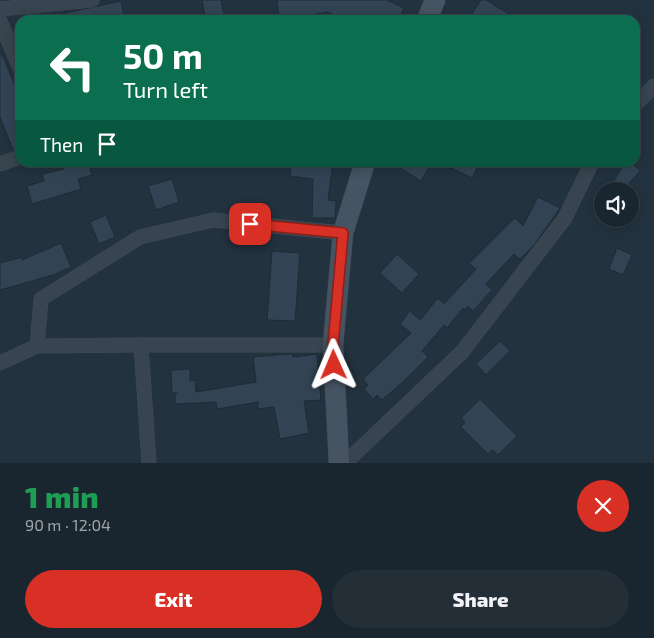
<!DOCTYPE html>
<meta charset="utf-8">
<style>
:root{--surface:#1a262f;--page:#232e37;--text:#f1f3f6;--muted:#9fa5aa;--line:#38434b;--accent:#d93025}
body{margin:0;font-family:"Exo 2",sans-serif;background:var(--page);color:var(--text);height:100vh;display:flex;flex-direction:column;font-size:19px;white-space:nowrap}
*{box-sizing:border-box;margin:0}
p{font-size:16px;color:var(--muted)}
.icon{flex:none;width:28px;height:28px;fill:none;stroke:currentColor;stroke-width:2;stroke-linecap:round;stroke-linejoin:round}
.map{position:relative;height:463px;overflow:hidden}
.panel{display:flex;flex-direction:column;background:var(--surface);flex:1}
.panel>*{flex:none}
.top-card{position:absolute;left:15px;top:15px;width:625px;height:152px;border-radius:15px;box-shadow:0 2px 12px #0003,0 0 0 1px var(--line);background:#0b6e4f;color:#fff;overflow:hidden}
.fabs{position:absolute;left:594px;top:182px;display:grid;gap:10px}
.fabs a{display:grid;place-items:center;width:45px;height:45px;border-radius:50%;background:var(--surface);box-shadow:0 2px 12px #0003,0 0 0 1px var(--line);font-size:25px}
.pin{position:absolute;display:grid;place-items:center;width:42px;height:42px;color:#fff;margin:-21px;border-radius:10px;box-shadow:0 2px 8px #0006}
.me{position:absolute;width:55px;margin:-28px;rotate:359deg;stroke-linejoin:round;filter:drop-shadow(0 0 4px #0008)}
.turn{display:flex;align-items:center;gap:18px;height:105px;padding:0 25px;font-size:22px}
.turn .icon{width:65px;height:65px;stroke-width:2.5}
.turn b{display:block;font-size:35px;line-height:42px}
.then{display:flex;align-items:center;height:48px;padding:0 25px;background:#0003;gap:10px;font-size:19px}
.round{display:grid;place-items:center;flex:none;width:52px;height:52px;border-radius:26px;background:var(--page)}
.head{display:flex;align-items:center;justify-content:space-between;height:85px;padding:0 25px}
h1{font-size:30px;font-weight:800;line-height:38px;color:#1e9e55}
.action{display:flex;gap:10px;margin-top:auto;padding:10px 25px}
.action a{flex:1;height:58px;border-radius:30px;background:var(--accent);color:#fff;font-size:20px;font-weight:800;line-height:58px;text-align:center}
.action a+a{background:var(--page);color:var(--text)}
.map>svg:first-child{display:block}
.building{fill:#324454;stroke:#1e2b36}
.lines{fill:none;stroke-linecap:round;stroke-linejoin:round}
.street-casing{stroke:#414d58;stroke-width:15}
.secondary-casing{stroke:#414d58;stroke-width:21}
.street{stroke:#38444f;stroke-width:14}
.secondary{stroke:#455362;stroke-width:20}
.route-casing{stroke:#8d1f18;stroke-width:12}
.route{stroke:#d93025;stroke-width:9}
</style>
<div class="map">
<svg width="654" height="463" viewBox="0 0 654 463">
<rect width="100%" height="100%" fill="#23323f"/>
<!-- building -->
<g class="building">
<polygon points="202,0 221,0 225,20 206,20"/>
<polygon points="277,0 387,0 404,8 398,20 344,20 328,12 279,20"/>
<polygon points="481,0 486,0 519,20 468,20"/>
<polygon points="121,1 125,20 61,20 61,14"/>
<polygon points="0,50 20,97 20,148 13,150 0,117"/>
<polygon points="62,162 88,162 92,175 78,179 81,189 32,204 27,186 44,181 42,174 64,169"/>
<polygon points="292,162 333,162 328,200 336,201 335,218 312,218 313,179 290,176"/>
<polygon points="391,162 432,162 421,181"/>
<polygon points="439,162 480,162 472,178"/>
<polygon points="625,162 631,162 640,171 622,191 608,191"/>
<polygon points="172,179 179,202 156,210 148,186"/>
<polygon points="538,197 560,208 534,245 520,259 514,254 486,284 492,290 473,311 468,306 465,310 463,308 447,328 444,325 422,351 428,357 403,382 382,400 377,395 373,399 364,389 368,385 363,379 411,333 400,324 410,311 420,320 438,298 444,304 476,269 469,264 515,218 523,226"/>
<polygon points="106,215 115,237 99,244 90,222"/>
<polygon points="61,243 71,267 53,275 0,290 0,263 22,257 22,260"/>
<polygon points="617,248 632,255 623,275 609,269"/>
<polygon points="272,251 300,253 295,321 267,320"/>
<polygon points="397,254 419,274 402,293 380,273"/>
<polygon points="500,341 510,351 486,375 476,364"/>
<polygon points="287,354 292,354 293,357 317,354 321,400 304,401 309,433 280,439 274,407 258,409 258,402 217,409 216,402 175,404 175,395 177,393 172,393 171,370 190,369 190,381 195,380 196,392 256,382 253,357"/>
<polygon points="480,399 517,436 498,455 493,450 488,454 461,427 465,422 461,418"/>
</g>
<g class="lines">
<!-- street casing -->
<g class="street-casing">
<g id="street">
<polyline points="0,9 92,0"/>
<polyline points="0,21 20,68"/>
<polyline points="635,105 654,86"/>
<polyline points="0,164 20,157"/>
<polyline points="37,346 41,299 140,237 213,220 343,233"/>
<polyline points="0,363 37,346 141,345"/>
<polyline points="149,463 141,345 333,345"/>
<polyline points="345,463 462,352 565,218 592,162"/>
</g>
</g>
<!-- secondary casing -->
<g class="secondary-casing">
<g id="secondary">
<polyline points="427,20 435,0"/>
<polyline points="339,463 333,345 343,233 365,162"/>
</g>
</g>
<!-- street -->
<use href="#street" class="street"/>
<!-- secondary -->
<use href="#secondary" class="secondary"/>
</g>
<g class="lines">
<!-- route casing -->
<g class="route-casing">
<polyline id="route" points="250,224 343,233 333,345 334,365"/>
</g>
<!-- route -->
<use href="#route" class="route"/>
</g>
</svg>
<div class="fabs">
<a><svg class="icon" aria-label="sound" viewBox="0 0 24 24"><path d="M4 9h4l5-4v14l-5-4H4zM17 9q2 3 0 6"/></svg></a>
</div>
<div class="pin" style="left:250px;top:224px;background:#d93025"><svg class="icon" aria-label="arrive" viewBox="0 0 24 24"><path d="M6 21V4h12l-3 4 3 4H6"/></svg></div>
<svg class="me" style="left:334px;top:365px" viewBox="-20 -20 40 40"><path d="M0-17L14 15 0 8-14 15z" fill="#d93025" stroke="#fff" stroke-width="4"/></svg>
<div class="top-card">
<div class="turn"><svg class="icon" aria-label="left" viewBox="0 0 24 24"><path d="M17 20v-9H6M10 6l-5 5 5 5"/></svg><div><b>50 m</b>Turn left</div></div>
<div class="then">Then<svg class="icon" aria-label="arrive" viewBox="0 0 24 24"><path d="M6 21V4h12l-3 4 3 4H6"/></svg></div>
</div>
</div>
<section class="panel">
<div class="head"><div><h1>1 min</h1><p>90 m · 12:04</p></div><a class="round" style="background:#d93025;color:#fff"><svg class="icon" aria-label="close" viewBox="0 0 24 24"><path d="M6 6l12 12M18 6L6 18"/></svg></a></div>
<div class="action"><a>Exit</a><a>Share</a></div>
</section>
